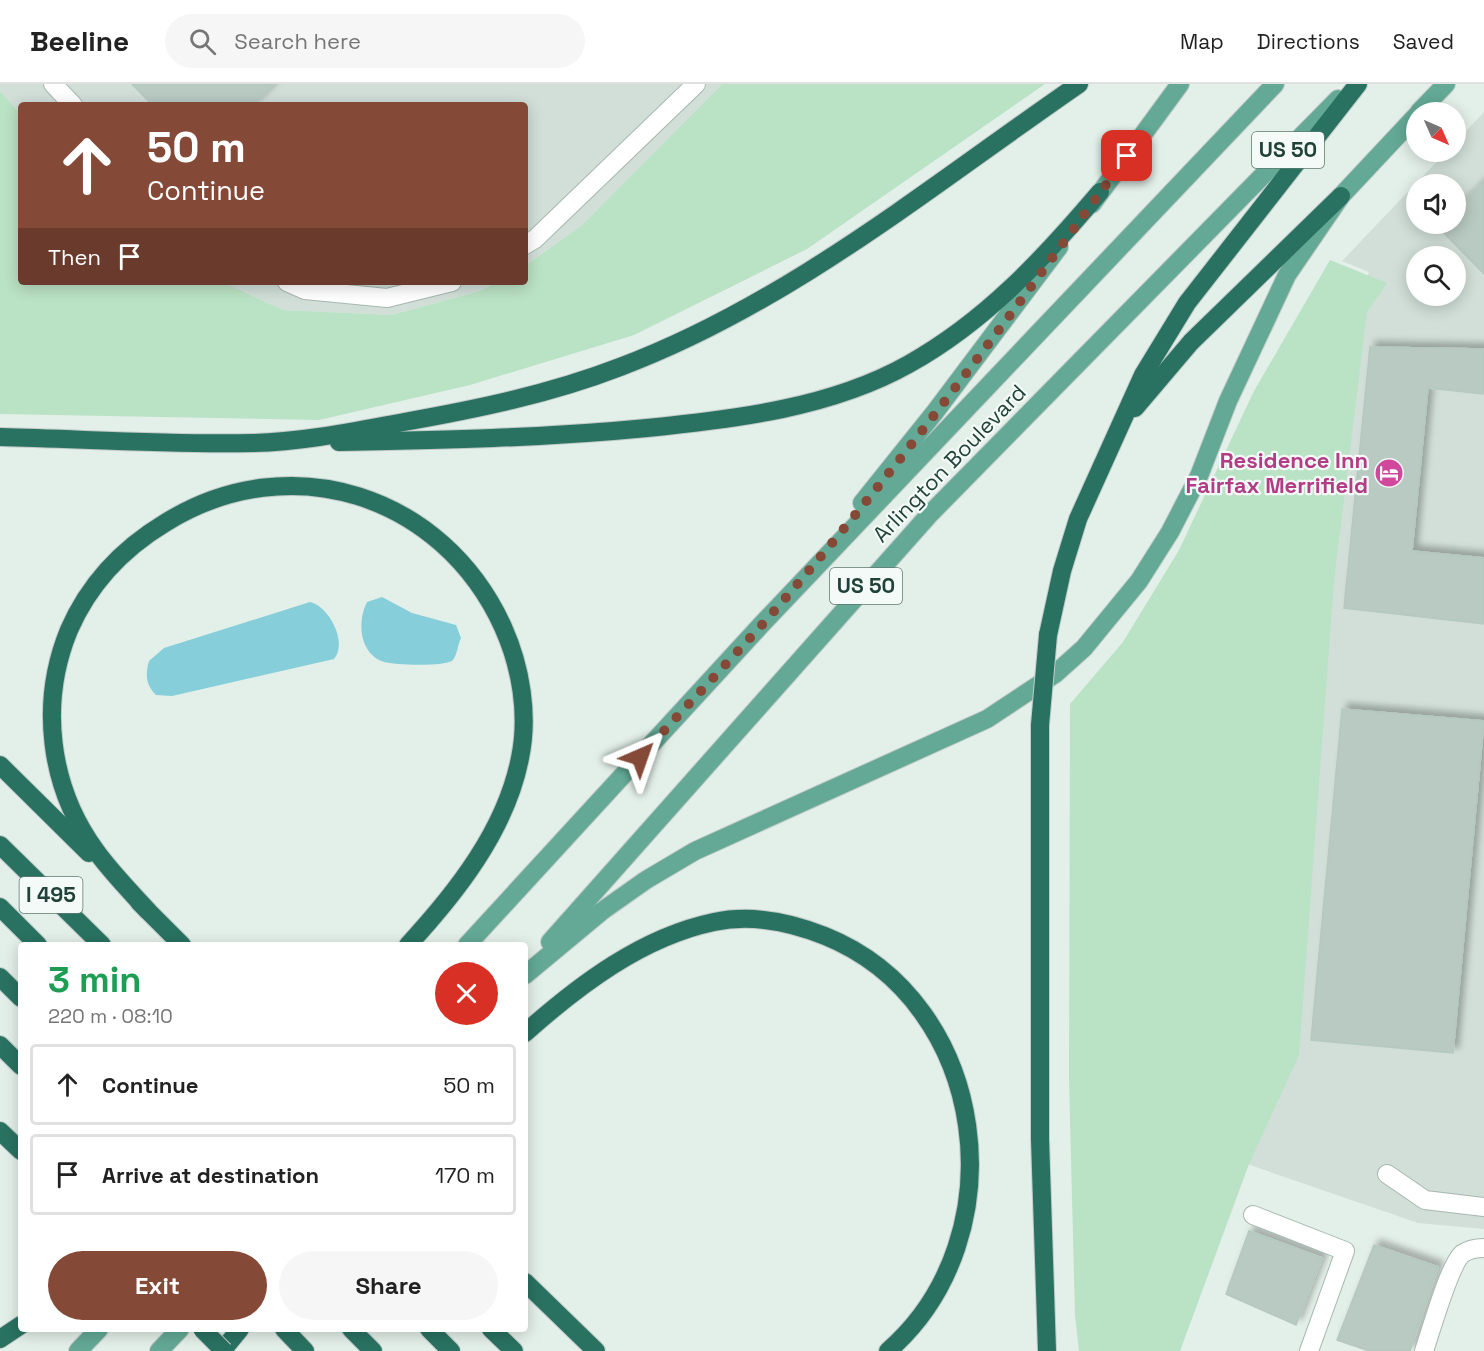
<!DOCTYPE html>
<meta charset="utf-8">
<style>
:root{--surface:#fff;--page:#f6f6f6;--text:#222;--muted:#767676;--line:#e0e0e0;--accent:#854937}
body{margin:0;font-family:"Space Grotesk",sans-serif;background:var(--page);color:var(--text);height:100vh;display:flex;flex-direction:column;font-size:22px;white-space:nowrap}
*{box-sizing:border-box;margin:0}
p{font-size:20px;color:var(--muted)}
.icon{flex:none;width:33px;height:33px;fill:none;stroke:currentColor;stroke-width:2;stroke-linecap:round;stroke-linejoin:round}
.map{position:relative;flex:1;overflow:hidden}
.details{position:absolute;left:18px;top:858px;width:510px;height:390px;display:flex;flex-direction:column;background:var(--surface);border-radius:6px;box-shadow:0 3px 15px #0003}
.details>*{flex:none}
.guide{position:absolute;left:18px;top:18px;width:510px;height:183px;border-radius:6px;box-shadow:0 3px 15px #0003;background:#854937;color:#fff;overflow:hidden}
.needle{width:39px;rotate:135deg}
.fabs{position:absolute;left:1406px;top:18px;display:grid;gap:12px}
.fabs a{display:grid;place-items:center;width:60px;height:60px;border-radius:50%;background:var(--surface);box-shadow:0 3px 15px #0003;font-size:30px}
.pin{position:absolute;display:grid;place-items:center;width:51px;height:51px;color:#fff;margin:-26px;border-radius:12px;box-shadow:0 3px 9px #0006}
.me{position:absolute;width:66px;margin:-33px;rotate:43deg;stroke-linejoin:round;filter:drop-shadow(0 0 4px #0008)}
.turn{display:flex;align-items:center;gap:21px;height:126px;padding:0 30px;font-size:27px}
.turn .icon{width:78px;height:78px;stroke-width:2.5}
.turn b{display:block;font-size:42px;line-height:51px}
.then{display:flex;align-items:center;height:57px;padding:0 30px;background:#0003;gap:12px;font-size:22px}
.round{display:grid;place-items:center;flex:none;width:63px;height:63px;border-radius:32px;background:var(--page)}
.overview{display:flex;align-items:center;justify-content:space-between;height:102px;padding:0 30px}
h1{font-size:36px;font-weight:700;line-height:45px;color:#1e9e55}
.primary-button{display:flex;gap:12px;margin-top:auto;padding:12px 30px}
.primary-button a{flex:1;height:69px;border-radius:36px;background:var(--accent);color:#fff;font-size:24px;font-weight:700;line-height:69px;text-align:center}
.primary-button a+a{background:var(--page);color:var(--text)}
ul{padding:0;list-style:none}
li{display:flex;align-items:center;gap:18px;height:81px;margin:0 12px 9px;padding:0 18px;border:3px solid var(--line);border-radius:6px}
li div{flex:1}
li b{display:block;font-size:22px}
li em{font-style:normal}
header{display:flex;align-items:center;gap:36px;box-sizing:border-box;height:84px;padding:0 30px;background:var(--surface);border-bottom:2px solid var(--line)}
header strong{font-size:28px}
nav{display:flex;gap:33px;margin-inline-start:auto;font-size:21px}
.search{width:420px;height:54px;background:var(--page);display:flex;align-items:center;gap:15px;box-sizing:border-box;padding:0 21px;border-radius:33px;color:var(--muted);font-size:22px}
.map>svg:first-child{display:block}
.built{fill:#d1dfd8;fill-rule:evenodd}
.green{fill:#bae2c4}
.water{fill:#86ced9}
.building{fill:#b8cac2;stroke:#b5c9c0;stroke-width:1.5;filter:url(#shadow)}
.lines{fill:none;stroke-linecap:round;stroke-linejoin:round}
.minor-casing{stroke:#a5b8b1;stroke-width:20}
.major-casing{stroke:#c1cac8;stroke-width:20}
.highway-casing{stroke:#c1cac8;stroke-width:20}
.minor{stroke:#fff;stroke-width:18}
.major{stroke:#63a995;stroke-width:18}
.highway{stroke:#297261;stroke-width:18}
.highway-bridge-casing{stroke:#c1cac8;stroke-width:20;stroke-linecap:butt}
.highway-bridge{stroke:#297261;stroke-width:18}
.route{stroke:#854937;stroke-width:10;stroke-dasharray:0 18}
.labels{text-anchor:middle;stroke-width:4.5;stroke-linejoin:round;paint-order:stroke}
.shield{fill:#f4faf7;stroke:#607972;stroke-width:1.5}
.shield-label{font-size:21px;font-weight:bold;fill:#214239}
.hotel-label{font-size:22px;font-weight:bold;fill:#b23c85;stroke:#f4faf7;text-anchor:end}
.street-label{font-size:22px;fill:#214239;stroke:#f4faf7}
</style>
<header>
<strong>Beeline</strong>
<div class="search"><svg class="icon" aria-label="search" viewBox="0 0 24 24"><circle cx="10" cy="10" r="6"/><path d="M15 15l6 6"/></svg>Search here</div>
<nav><a>Map</a><a>Directions</a><a>Saved</a></nav>
</header>
<div class="map">
<svg width="1484" height="1267" viewBox="0 0 1484 1267">
<defs>
<filter id="shadow"><feDropShadow dx="5.5" dy="-5.5" stdDeviation="3" flood-color="#0004"/></filter>
</defs>
<rect width="100%" height="100%" fill="#e3efe9"/>
<!-- built -->
<g class="built">
<polygon points="0,0 722,0 581,142 525,182 525,21 21,21 21,30 0,7"/>
<path d="M1484,28V1145L1418,1139L1137,1042L1324,317L1369,188L1342,177L1446,68H1455V59ZM1416,100H1455V140H1416ZM1416,172H1455V212H1416Z"/>
<polygon points="223,198 497,198 480,207 391,231 283,226"/>
</g>
<!-- green -->
<g class="green">
<polygon points="722,0 1045,0 807,165 634,251 470,301 319,336 0,330 0,7 21,30 21,198 223,198 283,226 391,231 480,207 497,198 525,198 525,182 581,142"/>
<polygon points="1330,176 1387,199 1367,228 1334,496 1299,971 1249,1080 1180,1267 1079,1267 1075,1231 1069,996 1070,620 1123,558 1179,466 1254,307"/>
</g>
<!-- water -->
<g class="water">
<path d="M382,513L412,529L456,541L461,554C458,560 457,571 453,576C446,583 394,581 384,578C359,570 357,537 367,518Z"/>
<path d="M310,518C329,522 348,559 334,575L172,612L156,611C146,601 145,591 149,577L164,564Z"/>
</g>
<!-- building -->
<g class="building">
<polygon points="132,0 274,0 253,21 152,21"/>
<polygon points="1484,98 1484,190 1435,140 1455,140 1455,126"/>
<polygon points="1370,263 1484,265 1484,310 1428,304 1412,467 1484,474 1484,540 1344,524"/>
<polygon points="1342,625 1484,637 1453,969 1311,956"/>
<polygon points="1249,1147 1322,1174 1296,1241 1226,1210"/>
<polygon points="1374,1161 1438,1183 1410,1267 1369,1267 1337,1256"/>
</g>
<g class="lines">
<!-- minor casing -->
<g class="minor-casing">
<g id="minor">
<polyline points="53,0 73,21"/>
<polyline points="525,161 535,155 696,0"/>
<polyline points="287,198 305,206 387,214 452,198"/>
<polyline points="1387,1090 1425,1116 1484,1123"/>
<polyline points="1253,1131 1345,1167 1309,1267"/>
<path d="M1424,1267C1431,1247 1449,1182 1462,1170C1469,1165 1476,1164 1484,1164"/>
</g>
</g>
<!-- major casing -->
<g class="major-casing">
<g id="major">
<polyline points="1419,28 1446,0"/>
<polyline points="1092,120 1180,0"/>
<polyline points="862,419 935,328 1059,163"/>
<polyline points="550,858 929,431 1338,15"/>
<polyline points="467,861 761,541 1275,0"/>
<polyline points="525,891 602,827 646,796 695,767 987,635 1055,590 1084,564 1139,497 1170,448 1199,392 1228,317 1287,191 1341,112 1416,32"/>
<polyline points="78,1267 99,1245"/>
<polyline points="159,1267 180,1245"/>
</g>
</g>
<!-- highway casing -->
<g class="highway-casing">
<g id="highway">
<polyline points="1135,324 1191,258 1341,112"/>
<path d="M0,353C84,355 169,361 253,359C303,358 355,347 404,338C477,325 550,310 620,283C788,220 932,101 1079,0"/>
<path d="M339,358C442,356 544,354 647,344C735,335 831,324 909,280C986,237 1044,174 1100,108"/>
<polyline points="1048,551 1062,487 1078,435 1143,291 1187,219 1358,0"/>
<polyline points="1040,641 1040,1055 1047,1267"/>
<polyline points="0,681 89,769"/>
<polyline points="0,761 102,861"/>
<polyline points="139,818 182,861"/>
<polyline points="0,823 38,861"/>
<path d="M148,827C130,807 111,788 96,767C49,703 39,619 69,546C89,500 122,465 165,439C290,361 443,411 503,543C521,583 529,631 520,674C506,746 456,809 408,861"/>
<polyline points="0,893 21,914"/>
<path d="M525,949C579,901 642,853 714,838C752,830 790,838 825,852C989,918 1019,1153 888,1267"/>
<polyline points="0,961 21,982"/>
<polyline points="0,1047 21,1067"/>
<polyline points="525,1198 596,1267"/>
<polyline points="284,1245 305,1267"/>
<polyline points="351,1245 373,1267"/>
<polyline points="429,1245 451,1267"/>
<polyline points="491,1245 514,1267"/>
<polyline points="0,1255 21,1241"/>
<polyline points="222,1267 240,1245"/>
</g>
</g>
<!-- minor -->
<use href="#minor" class="minor"/>
<!-- major -->
<use href="#major" class="major"/>
<!-- highway -->
<use href="#highway" class="highway"/>
<!-- highway-bridge casing -->
<g class="highway-bridge-casing">
<g id="highway-bridge">
<polyline points="1040,641 1048,551"/>
<polyline points="202,1245 224,1267"/>
</g>
</g>
<!-- highway-bridge -->
<use href="#highway-bridge" class="highway-bridge"/>
</g>
<g class="lines">
<!-- route -->
<path class="route" d="M640,673C680,629 721,586 761,542C892,394 1010,232 1127,72"/>
</g>
<!-- icons -->
<defs>
<g id="hotel-disc" transform="scale(1.5)"><circle r="9.5" fill="#d1479c" stroke="#f4faf7"/><path d="M-6-4.5h1.5V1H6V5H4.5V3h-9V5H-6ZM-4 0a1.8 1.8 0 1 1 3.6 0ZM.5 0V-2.5h3Q6-2.5 6 0Z" fill="#fff"/></g>
</defs>
<g fill-rule="evenodd">
<use href="#hotel-disc" x="1389" y="389"/>
</g>
<g class="labels">
<!-- shield labels -->
<g class="shield">
<rect x="1252" y="48" width="72" height="36" rx="4.5"/>
<rect x="830" y="484" width="72" height="36" rx="4.5"/>
<rect x="19.5" y="793" width="63" height="36" rx="4.5"/>
</g>
<g class="shield-label">
<text x="1288" y="73">US 50</text>
<text x="866" y="509">US 50</text>
<text x="51" y="818">I 495</text>
</g>
<!-- hotel labels -->
<g class="hotel-label">
<text x="1368" y="384">Residence Inn<tspan x="1368" dy="25">Fairfax Merrifield</tspan></text>
</g>
<!-- street labels -->
<g class="street-label">
<text transform="translate(949 379) rotate(-46)" y="8">Arlington Boulevard</text>
</g>
</g>
</svg>
<div class="fabs">
<a><svg class="needle" viewBox="-14 -14 28 28"><path d="M0-13l5 13h-10z" fill="#e53935"/><path d="M0 13l5-13h-10z" fill="#767676"/></svg></a>
<a><svg class="icon" aria-label="sound" viewBox="0 0 24 24"><path d="M4 9h4l5-4v14l-5-4H4zM17 9q2 3 0 6"/></svg></a>
<a><svg class="icon" aria-label="search" viewBox="0 0 24 24"><circle cx="10" cy="10" r="6"/><path d="M15 15l6 6"/></svg></a>
</div>
<div class="pin" style="left:1127px;top:72px;background:#d93025"><svg class="icon" aria-label="arrive" viewBox="0 0 24 24"><path d="M6 21V4h12l-3 4 3 4H6"/></svg></div>
<svg class="me" style="left:640px;top:673px" viewBox="-20 -20 40 40"><path d="M0-17L14 15 0 8-14 15z" fill="#854937" stroke="#fff" stroke-width="4"/></svg>
<div class="guide">
<div class="turn"><svg class="icon" aria-label="ahead" viewBox="0 0 24 24"><path d="M12 20V5M6 11l6-6 6 6"/></svg><div><b>50 m</b>Continue</div></div>
<div class="then">Then<svg class="icon" aria-label="arrive" viewBox="0 0 24 24"><path d="M6 21V4h12l-3 4 3 4H6"/></svg></div>
</div>
<section class="details">
<div class="overview"><div><h1>3 min</h1><p>220 m · 08:10</p></div><a class="round" style="background:#d93025;color:#fff"><svg class="icon" aria-label="close" viewBox="0 0 24 24"><path d="M6 6l12 12M18 6L6 18"/></svg></a></div>
<ul>
<li><svg class="icon" aria-label="ahead" viewBox="0 0 24 24"><path d="M12 20V5M6 11l6-6 6 6"/></svg><div><b>Continue</b></div><em>50 m</em></li>
<li><svg class="icon" aria-label="arrive" viewBox="0 0 24 24"><path d="M6 21V4h12l-3 4 3 4H6"/></svg><div><b>Arrive at destination</b></div><em>170 m</em></li>
</ul>
<div class="primary-button"><a>Exit</a><a>Share</a></div>
</section>
</div>
